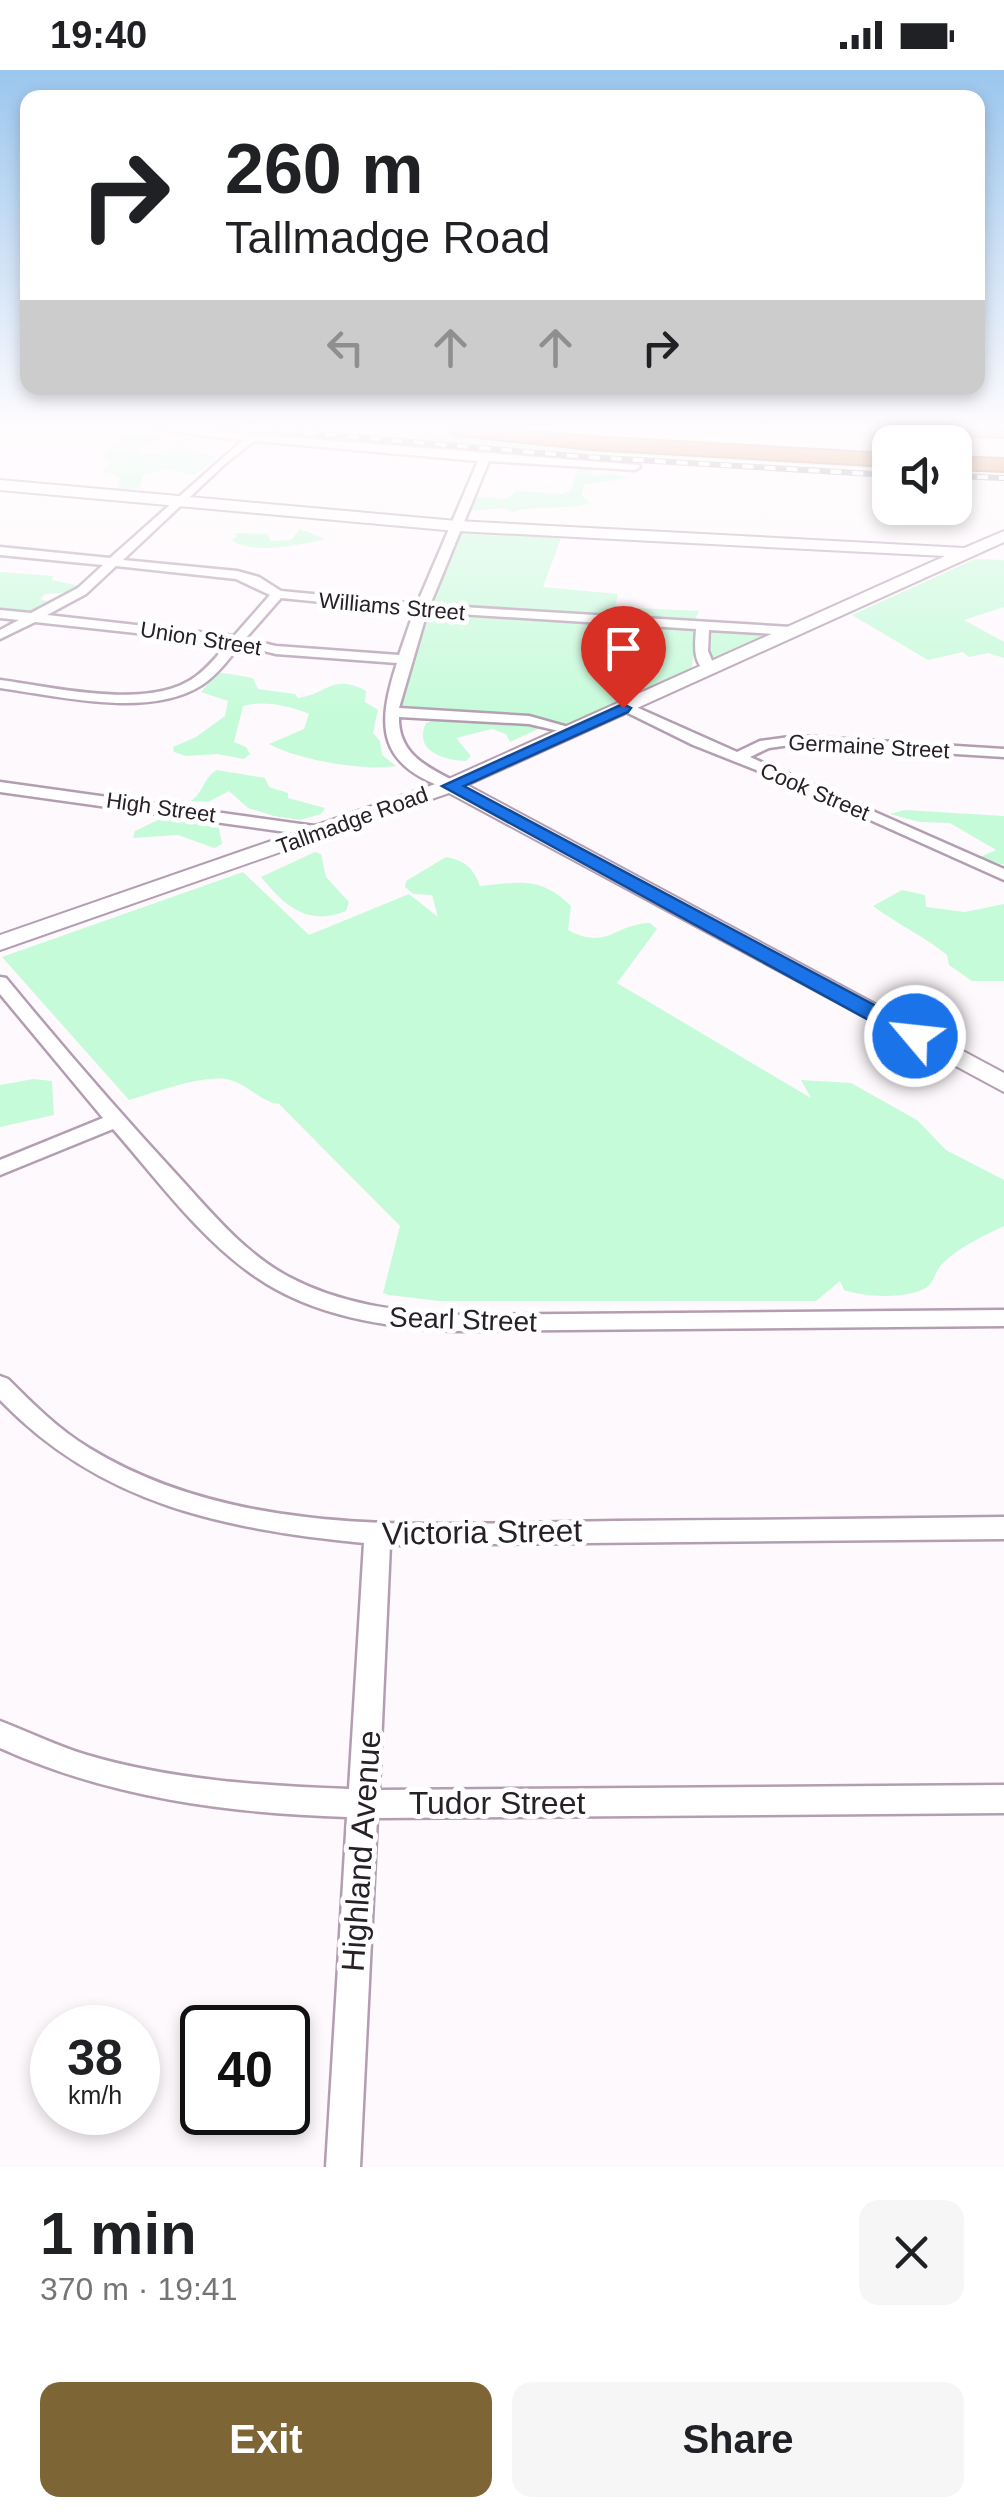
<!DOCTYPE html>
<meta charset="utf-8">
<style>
:root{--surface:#fff;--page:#f6f6f6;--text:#202124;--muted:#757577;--accent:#7d6535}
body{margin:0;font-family:Helvetica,sans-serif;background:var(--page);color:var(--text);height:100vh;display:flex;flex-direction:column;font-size:38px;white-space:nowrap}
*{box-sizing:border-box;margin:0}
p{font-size:32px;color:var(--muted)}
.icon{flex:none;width:55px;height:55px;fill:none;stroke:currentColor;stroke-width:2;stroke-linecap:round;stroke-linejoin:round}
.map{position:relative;height:2097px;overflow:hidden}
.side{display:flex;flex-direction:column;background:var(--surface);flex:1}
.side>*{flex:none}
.guide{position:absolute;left:20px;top:20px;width:965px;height:305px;border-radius:20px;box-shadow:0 5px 15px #0003;background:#fff;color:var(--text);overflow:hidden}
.tools{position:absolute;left:872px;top:355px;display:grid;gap:20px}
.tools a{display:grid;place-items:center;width:100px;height:100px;border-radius:20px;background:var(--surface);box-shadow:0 5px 15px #0003;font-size:50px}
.speed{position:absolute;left:30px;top:1935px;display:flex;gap:20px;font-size:50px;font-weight:700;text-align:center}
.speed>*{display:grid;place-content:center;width:130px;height:130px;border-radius:50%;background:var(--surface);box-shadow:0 5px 15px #0003;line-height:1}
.speed small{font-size:25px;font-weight:400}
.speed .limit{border:5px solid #111;border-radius:15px;background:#fff;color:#111}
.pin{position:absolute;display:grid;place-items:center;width:85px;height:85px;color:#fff;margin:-102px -42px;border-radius:50% 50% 50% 0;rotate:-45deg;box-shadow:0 0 10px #0007}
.pin .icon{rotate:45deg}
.me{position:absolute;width:110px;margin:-55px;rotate:298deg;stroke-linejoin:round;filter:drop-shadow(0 0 8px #0008)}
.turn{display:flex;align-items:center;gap:35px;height:210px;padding:0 40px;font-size:45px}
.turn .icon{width:130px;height:130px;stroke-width:2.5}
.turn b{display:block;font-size:70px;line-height:85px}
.lanes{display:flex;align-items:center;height:95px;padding:0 40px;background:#0003;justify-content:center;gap:50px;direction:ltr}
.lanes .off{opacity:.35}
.round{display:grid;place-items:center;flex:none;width:105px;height:105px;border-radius:20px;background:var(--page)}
.head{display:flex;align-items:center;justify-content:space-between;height:170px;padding:0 40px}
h1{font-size:60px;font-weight:700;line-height:75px}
.primary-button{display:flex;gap:20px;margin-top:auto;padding:20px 40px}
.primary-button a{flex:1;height:115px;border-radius:20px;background:var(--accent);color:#fff;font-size:40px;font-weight:700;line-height:115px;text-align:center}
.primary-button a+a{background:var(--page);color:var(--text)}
.status{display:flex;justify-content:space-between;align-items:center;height:70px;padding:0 50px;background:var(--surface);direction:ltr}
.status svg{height:28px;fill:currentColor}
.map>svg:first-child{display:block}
.green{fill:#c5fbd9}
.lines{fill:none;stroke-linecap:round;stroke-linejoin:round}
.street-casing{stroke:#b39eb1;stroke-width:5}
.secondary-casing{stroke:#b39eb1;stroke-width:4}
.highway-casing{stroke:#97552e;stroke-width:4}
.street{fill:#fff;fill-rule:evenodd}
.secondary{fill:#fff;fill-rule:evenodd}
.highway{fill:#d37232;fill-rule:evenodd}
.rail-casing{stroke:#878086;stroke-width:6}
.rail{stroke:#fff;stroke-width:4;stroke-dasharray:11;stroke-linecap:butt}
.route{fill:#1a73e8;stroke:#114b97;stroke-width:2.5}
.labels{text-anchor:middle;stroke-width:10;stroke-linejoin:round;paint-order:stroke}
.far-street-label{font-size:22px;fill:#282027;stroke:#fff}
.street-label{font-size:28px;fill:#282027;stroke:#fff}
.near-street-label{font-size:32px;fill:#282027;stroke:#fff}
</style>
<div class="status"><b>19:40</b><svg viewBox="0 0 49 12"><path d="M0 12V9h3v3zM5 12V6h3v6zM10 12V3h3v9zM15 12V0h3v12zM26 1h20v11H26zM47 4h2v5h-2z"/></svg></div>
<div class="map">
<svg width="1004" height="2097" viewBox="0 0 1004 2097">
<rect width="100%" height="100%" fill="#fef9fd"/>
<!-- green -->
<g class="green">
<polygon points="139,359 164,368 139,379 139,385 164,383 187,367 191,369 179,380 216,386 216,390 193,405 166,399 143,405 139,419 117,421 120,407 102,400 111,393 101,386 131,361"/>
<polygon points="311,359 421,359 589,375 890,393 890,399 577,382"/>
<polygon points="720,359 977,363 985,369"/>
<path d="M578,398L594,399L590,406L613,403L628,408L584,415L582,426L590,433C565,441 538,434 511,442L504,438L468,441L469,432L478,427L506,429L517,421L563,424L571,420Z"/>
<path d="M300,459L325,469C301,475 252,485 231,470L237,467L235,463L267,464L271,471L291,470Z"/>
<polygon points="465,460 698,473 701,475 561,468 543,517 618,524 615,537 699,541 695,550 686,551 443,538 434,534 435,525 460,463"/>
<polygon points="975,489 1004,490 1004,537 964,550 1004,572 1004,588 988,583 969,587 963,582 928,590 852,545"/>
<polygon points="0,502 53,506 52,510 80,516 74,522 45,524 40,529 54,533 37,541 0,538"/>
<polygon points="432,544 693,559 698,562 691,601 567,656 529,647 403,639 399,636 419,565"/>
<polygon points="718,559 767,565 715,588 710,585 712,562"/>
<path d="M218,602L253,608L258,619L295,624L298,628C328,624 332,603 366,621L365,632L378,640L373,663L380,671L382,685L396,696C361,701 299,690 269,674L304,659L309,644C290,636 264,630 243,636L234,672L246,677L250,684L244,689L217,684L186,686L174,682L173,677L196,667L225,646L228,631L201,622Z"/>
<path d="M444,647L523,652L542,657L510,672L506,664L492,659L456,668L471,686L466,691C443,690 413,681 426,653Z"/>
<path d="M217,700L265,708L269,717L288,723V728L325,738L321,744L300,750L274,746L248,738L229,721L208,732L191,731C204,722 203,708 217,700Z"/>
<polygon points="905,740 1004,746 1004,795 980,787 996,780 950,753 919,752 890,744"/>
<polygon points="158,750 181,750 219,758 222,774 214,778 178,765 133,768 135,761"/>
<path d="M315,782L321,784L326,807L349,832L346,841C307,857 284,835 261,807Z"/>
<path d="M446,787C465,791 473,797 480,816C520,812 541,806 571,836L568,860C607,881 614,854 650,853L657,859L617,913L811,1028L801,1010L851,1013L917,1050L946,1080L1004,1110V1156C983,1166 959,1177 942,1194C934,1202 935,1213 924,1219C903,1229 865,1227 844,1220L840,1211L816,1231H439L389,1225L383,1223L400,1156L279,1034C260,1031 248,1015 230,1010C206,1003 154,1023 129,1030L2,887L243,802L309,865L409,824L438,847L432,825L413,824L405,817L406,811Z"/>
<path d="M902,820L925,825L926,837L965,842L1004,834V911H972L949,895L947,885C924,866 897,854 873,836Z"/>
<polygon points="33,1009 52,1011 54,1045 0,1057 0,1015"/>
</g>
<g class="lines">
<!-- street casing -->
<g class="street-casing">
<g id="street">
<path d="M148,359H184L639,395L640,397L635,400L489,391L430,535L791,557L798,561L791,565L709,560L708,581L715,598L708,602C692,595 695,574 696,559L427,542L399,638L529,646L579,660L572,664L529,654L399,647C398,684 427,697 456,712V718L451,720C377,696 376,657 397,593L276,584L240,575C229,589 217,605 202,615C149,649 58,626 0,618V610C53,617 149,641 195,607C208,598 218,585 228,573L35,552L0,569V560L19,550L0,548V540L31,543L78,518L103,495L0,485V477L110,488L243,370ZM254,371L478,391L417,534L281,521L259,507L237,501L123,490L226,393ZM116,496L236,509L270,525L234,566L47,545L86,524ZM281,528L414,541L399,585L276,576L245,569Z"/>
<polygon points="627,633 737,682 760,671 797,666 1004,679 1004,687 797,674 769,678 750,687 1004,799 1004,810 779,709 693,675 622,640 620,637"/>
<polygon points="0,712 322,757 330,762 322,767 0,722"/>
<path d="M0,907L6,908C61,975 118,1041 177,1105C211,1142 244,1183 289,1207C340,1234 396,1241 452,1245L1004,1240V1256L452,1261C385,1257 312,1246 256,1207C200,1169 157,1109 113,1059L0,1105V1090L103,1048L0,924Z"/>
<path d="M0,1306L8,1309C33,1334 58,1359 89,1378C244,1473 443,1453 616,1451C745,1450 875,1449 1004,1447V1469L390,1475L379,1720L1004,1715V1743L377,1748L360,2097H326L347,1747C227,1743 111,1728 0,1678V1651C29,1662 57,1676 87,1685C172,1710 261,1716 349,1719L364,1473C225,1459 101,1435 0,1330Z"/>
</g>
</g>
<!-- secondary casing -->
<g class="secondary-casing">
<polygon id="secondary" points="0,410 457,451 964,478 1004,461 1004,472 467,715 1004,1003 1004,1022 449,723 0,880 0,865 444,711 945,486 457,461 0,420"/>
</g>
<!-- highway casing -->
<g class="highway-casing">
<g id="highway">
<polygon points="447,359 509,359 591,367 890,384 890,396 591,379 457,365"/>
<polygon points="918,359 1004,359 1004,367 928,365"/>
<polygon points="955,387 1004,389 1004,401 955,399"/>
</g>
</g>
<!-- street -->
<use href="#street" class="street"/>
<!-- secondary -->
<use href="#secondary" class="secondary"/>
<!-- highway -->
<use href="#highway" class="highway"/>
<!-- rail casing -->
<g class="rail-casing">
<g id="rail">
<polyline points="260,359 588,387 890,405"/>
<polyline points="955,406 1004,408"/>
</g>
</g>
<!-- rail -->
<use href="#rail" class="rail"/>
</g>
<!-- sky -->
<linearGradient id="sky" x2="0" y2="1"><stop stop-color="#9bc6ee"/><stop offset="0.55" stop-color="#fffcfe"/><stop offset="1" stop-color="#fffcfe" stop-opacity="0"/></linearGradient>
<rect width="1004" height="652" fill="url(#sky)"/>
<!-- route -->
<polygon class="route" points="623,634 631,638 628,642 464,716 923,961 926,966 923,971 907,971 442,716"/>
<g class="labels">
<!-- far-street labels -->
<g class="far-street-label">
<text transform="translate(392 536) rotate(5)" y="8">Williams Street</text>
<text transform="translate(201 568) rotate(9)" y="8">Union Street</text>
<text transform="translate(869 676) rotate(3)" y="8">Germaine Street</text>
<text transform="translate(815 721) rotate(23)" y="8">Cook Street</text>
<text transform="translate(161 737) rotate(8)" y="8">High Street</text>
<text transform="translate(352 750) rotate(-20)" y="8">Tallmadge Road</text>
</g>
<!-- street labels -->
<g class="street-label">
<text transform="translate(463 1249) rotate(2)" y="10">Searl Street</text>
</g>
<!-- near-street labels -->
<g class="near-street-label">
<text transform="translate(482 1462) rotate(-1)" y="11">Victoria Street</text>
<text x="497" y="1744">Tudor Street</text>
<text transform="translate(361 1781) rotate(-86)" y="11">Highland Avenue</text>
</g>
</g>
</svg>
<div class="tools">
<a><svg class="icon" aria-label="sound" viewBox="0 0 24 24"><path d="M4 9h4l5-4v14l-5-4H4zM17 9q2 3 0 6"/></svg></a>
</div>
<div class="speed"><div>38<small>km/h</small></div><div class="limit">40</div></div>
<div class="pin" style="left:623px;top:638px;background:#d93025"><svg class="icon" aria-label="arrive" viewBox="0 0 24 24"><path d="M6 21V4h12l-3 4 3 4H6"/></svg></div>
<svg class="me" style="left:915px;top:966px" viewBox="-20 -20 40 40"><circle r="17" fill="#1a73e8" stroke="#fff" stroke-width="3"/><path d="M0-11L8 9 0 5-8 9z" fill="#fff"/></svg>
<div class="guide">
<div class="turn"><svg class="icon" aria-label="right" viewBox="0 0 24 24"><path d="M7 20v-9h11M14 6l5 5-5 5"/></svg><div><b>260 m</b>Tallmadge Road</div></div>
<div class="lanes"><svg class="icon off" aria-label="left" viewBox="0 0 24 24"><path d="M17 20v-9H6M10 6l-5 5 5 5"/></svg><svg class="icon off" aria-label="ahead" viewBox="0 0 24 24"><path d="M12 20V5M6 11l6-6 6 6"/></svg><svg class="icon off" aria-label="ahead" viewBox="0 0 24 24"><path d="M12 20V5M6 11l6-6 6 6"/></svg><svg class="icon" aria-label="right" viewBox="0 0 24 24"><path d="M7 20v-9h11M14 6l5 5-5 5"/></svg></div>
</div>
</div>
<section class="side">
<div class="head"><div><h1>1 min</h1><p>370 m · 19:41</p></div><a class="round"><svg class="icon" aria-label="close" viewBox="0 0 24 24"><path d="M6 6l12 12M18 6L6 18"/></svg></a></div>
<div class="primary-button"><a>Exit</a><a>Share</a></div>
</section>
